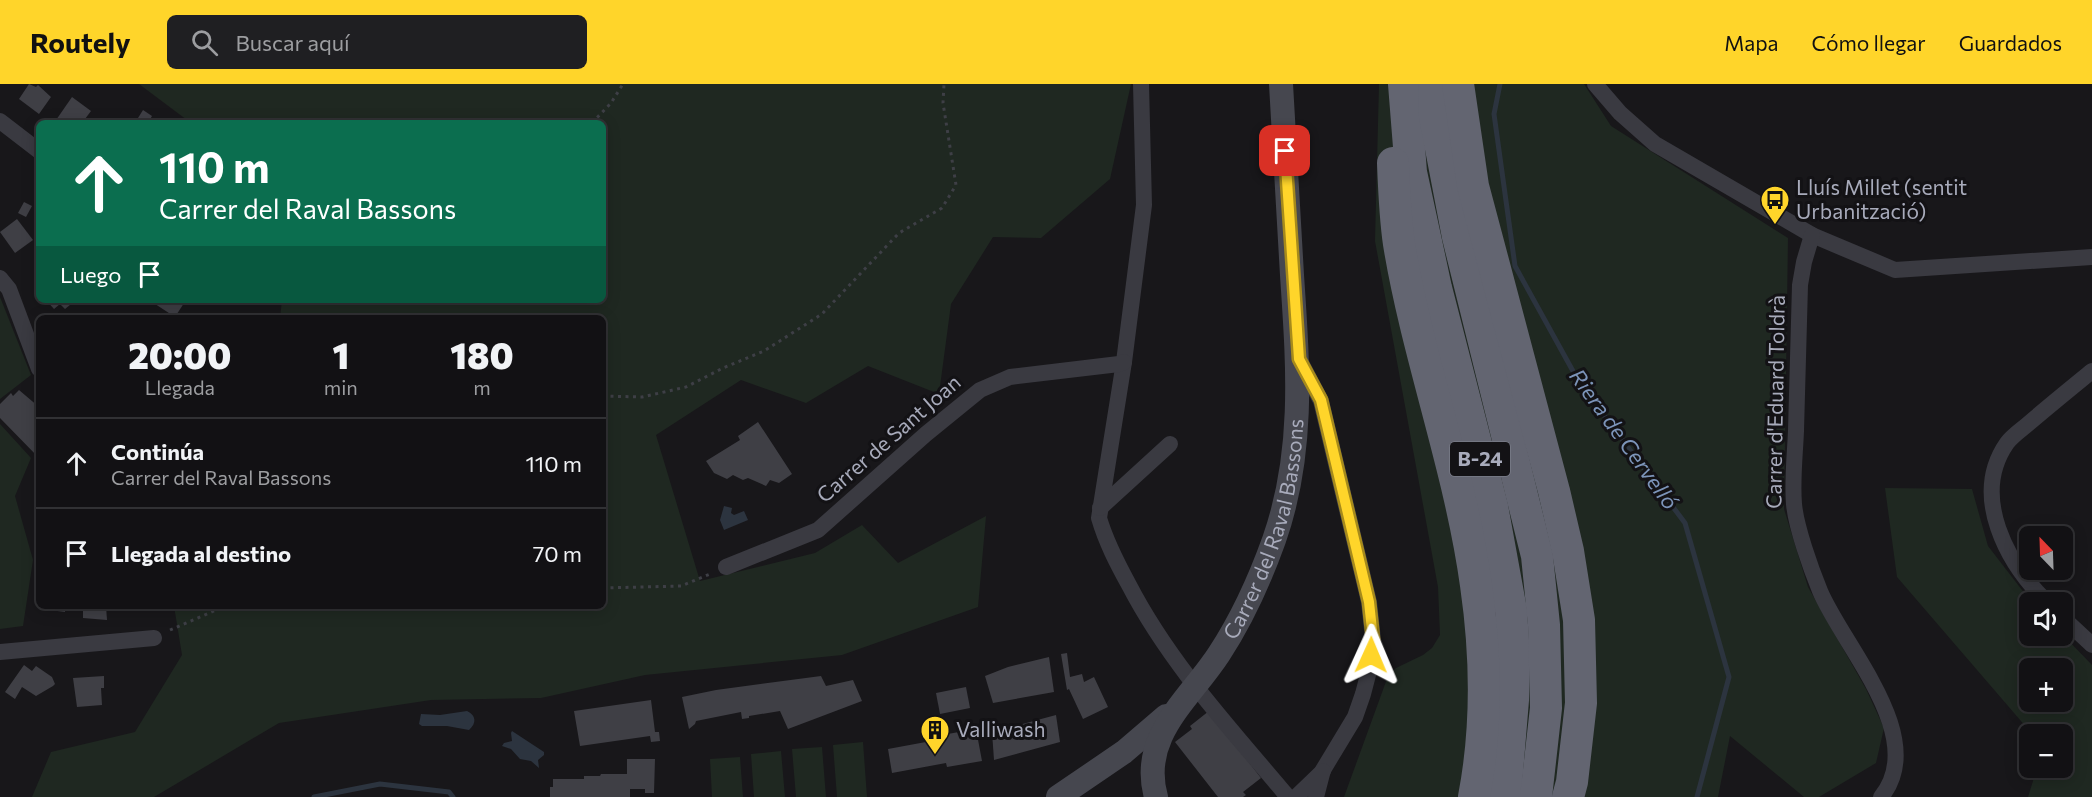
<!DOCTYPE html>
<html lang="es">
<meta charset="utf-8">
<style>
:root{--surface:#121114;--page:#1f1f22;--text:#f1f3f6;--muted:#9c9da0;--line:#313134;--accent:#ffd52a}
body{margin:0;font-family:Commissioner,sans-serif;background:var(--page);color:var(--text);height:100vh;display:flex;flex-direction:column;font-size:22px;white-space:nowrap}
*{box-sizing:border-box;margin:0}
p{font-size:20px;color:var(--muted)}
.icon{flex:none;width:33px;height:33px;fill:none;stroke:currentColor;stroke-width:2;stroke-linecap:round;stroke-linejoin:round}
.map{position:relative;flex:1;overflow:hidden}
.sheet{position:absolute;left:36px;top:231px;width:570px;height:294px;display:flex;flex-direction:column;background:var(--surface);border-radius:9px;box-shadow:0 3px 15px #0003,0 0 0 2px var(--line)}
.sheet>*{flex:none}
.hud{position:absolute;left:36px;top:36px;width:570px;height:183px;border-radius:9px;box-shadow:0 3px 15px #0003,0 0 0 2px var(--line);background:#0b6e4f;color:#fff;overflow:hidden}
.needle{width:39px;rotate:337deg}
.buttons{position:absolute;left:2019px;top:442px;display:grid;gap:12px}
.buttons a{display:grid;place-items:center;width:54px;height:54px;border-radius:9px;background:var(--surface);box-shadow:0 3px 15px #0003,0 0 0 2px var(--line);font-size:30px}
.pin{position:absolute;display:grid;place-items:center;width:51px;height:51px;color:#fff;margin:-26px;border-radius:12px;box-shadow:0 3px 9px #0006}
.me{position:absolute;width:66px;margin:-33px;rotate:1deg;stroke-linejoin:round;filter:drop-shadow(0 0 4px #0008)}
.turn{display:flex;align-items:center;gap:21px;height:126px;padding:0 24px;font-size:27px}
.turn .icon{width:78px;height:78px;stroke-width:2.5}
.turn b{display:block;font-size:42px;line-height:51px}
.then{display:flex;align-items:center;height:57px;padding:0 24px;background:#0003;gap:12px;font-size:22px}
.eta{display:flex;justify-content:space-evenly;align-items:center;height:102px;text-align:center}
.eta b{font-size:36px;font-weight:800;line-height:42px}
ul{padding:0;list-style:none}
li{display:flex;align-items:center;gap:18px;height:90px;padding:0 24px;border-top:2px solid var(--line)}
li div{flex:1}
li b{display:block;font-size:22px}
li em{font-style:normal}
header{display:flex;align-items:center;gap:36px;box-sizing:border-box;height:84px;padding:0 30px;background:var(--accent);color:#111}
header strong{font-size:28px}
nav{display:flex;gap:33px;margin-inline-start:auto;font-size:21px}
.search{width:420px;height:54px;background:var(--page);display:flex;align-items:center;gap:15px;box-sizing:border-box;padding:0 21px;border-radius:9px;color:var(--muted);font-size:22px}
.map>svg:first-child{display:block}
.green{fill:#1f2821;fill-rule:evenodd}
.water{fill:#2c343f}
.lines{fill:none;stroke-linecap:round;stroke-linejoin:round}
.stream{stroke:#2c343f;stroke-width:5}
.building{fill:#3f3f45}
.path{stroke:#3e3f46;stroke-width:3;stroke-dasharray:3 4.5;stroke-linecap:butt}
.street{stroke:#3a3a41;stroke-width:16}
.secondary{stroke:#46474f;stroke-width:24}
.highway{stroke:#636571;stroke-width:32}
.route-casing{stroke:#a68a1b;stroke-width:15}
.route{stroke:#ffd52a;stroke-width:10}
.labels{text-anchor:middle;stroke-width:6;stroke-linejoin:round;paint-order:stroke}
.shield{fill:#131215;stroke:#7b7d89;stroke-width:1.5}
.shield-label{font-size:20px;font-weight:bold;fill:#a8abbb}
.poi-label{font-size:21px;fill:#a8abbb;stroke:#131215;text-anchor:start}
.street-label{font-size:21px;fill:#a8abbb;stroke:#131215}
.water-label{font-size:22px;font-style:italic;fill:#7c94b9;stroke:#131215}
</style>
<header>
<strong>Routely</strong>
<div class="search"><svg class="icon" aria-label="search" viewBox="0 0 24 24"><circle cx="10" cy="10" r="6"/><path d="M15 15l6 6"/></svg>Buscar aquí</div>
<nav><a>Mapa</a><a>Cómo llegar</a><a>Guardados</a></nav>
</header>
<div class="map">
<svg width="2092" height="713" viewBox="0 0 2092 713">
<rect width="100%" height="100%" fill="#18171a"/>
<!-- green -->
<g class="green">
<polygon points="139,0 1131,0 1110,95 1041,154 993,153 951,220 939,310 868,282 806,319 741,296 656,351 700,497 815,469 862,441 898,479 986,432 978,523 842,571 645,591 541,614 431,616 279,639 154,713 32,713 51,668 135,648 182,571 174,522 603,522 603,234 280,234 282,216 603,216 603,39 191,39"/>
<polygon points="1379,0 1584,0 1611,42 1788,154 1784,425 1808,503 1866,605 1884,644 1876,679 1819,713 1804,713 1730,652 1718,713 1344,713 1388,592 1396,584 1423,571 1432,564 1440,551 1438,503 1375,157"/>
<polygon points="0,213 31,291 0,315"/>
<polygon points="0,340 31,374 15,412 33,476 23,542 0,545"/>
<path d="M1885,404L1972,405L1988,462L2032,519H2030V552L2063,551L2092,581V713H2028L2037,684H2062V651H2033L1897,493ZM2030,585H2062V618H2030Z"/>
<polygon points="863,658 867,713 837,713 833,661"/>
<polygon points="822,663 826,713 796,713 792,665"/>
<polygon points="781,667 785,713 754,713 751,670"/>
<polygon points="740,673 743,713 712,713 710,675"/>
</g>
<!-- water -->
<g class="water">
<polygon points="724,422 732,424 731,429 734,431 744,427 748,436 724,446 720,436"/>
<path d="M467,627C476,631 477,639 469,646L447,642H422L419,640L421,630L440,631Z"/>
<polygon points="512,647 544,668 544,671 538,676 539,684 531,677 520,675 511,665 502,662 504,659 512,657 511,649"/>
</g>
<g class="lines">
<!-- stream -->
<g class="stream">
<polyline points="1500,0 1494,30 1515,182 1579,298 1685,439 1729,593 1697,713"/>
<polyline points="314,713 380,700 449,708 453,713"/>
</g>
</g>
<!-- building -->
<g class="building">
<polygon points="29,0 36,3 38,1 51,13 39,30 19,15"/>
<polygon points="72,13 91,27 82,39 54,39"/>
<polygon points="143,26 152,32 148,39 138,34"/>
<polygon points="24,118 32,122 26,133 18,129"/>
<polygon points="17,135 33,156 15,169 0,148"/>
<polygon points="46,216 76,216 65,225 60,220 54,225"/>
<polygon points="149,216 186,216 175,233"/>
<polygon points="19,306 39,323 39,374 0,334 0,320 11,309 13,312"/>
<polygon points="758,338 792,390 779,399 770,396 766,402 748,394 743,396 733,391 727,395 714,389 706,377 740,356 738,352"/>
<polygon points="43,522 65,522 65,528 42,525"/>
<polygon points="83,522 106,522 107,536 83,534"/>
<polygon points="1067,569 1070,593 1082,590 1084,598 1094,593 1108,623 1083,635 1069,605 1067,606 1061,570"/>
<polygon points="1049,573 1054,608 993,619 985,592 1008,583"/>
<polygon points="24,581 32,587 36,582 52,593 55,600 53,602 36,612 22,603 15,615 5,608"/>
<polygon points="104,592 104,604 101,604 102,621 77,623 73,594"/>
<polygon points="821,592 826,602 853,596 862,617 788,645 780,627 749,632 749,634 742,635 741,628 696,637 695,640 689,645 682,613 716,606"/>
<polygon points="966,603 970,624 940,630 936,609"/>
<polygon points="651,616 655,648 659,648 660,657 651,658 650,652 580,662 574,627"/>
<polygon points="1209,627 1261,694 1243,708 1246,711 1243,713 1218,713 1175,658 1192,645 1190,642"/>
<polygon points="1056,631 1060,658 994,676 992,648"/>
<polygon points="976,645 982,677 947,683 946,679 892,689 888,665 942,655 942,651"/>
<polygon points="627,675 655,675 654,709 645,709 645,705 630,705 630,713 550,713 550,703 553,703 553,695 584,695 584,692 600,692 601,690 627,690"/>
</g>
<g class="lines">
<!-- path -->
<g class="path">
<polyline points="592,39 611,19 623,0"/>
<polyline points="603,312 642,313 686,303 723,284 764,267 822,230 899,149 942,124 956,101 943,19 944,0"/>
<polyline points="603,504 681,502 710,490"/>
<polyline points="170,546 225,522"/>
</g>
<!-- street -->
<g class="street">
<path d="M1141,0L1144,121L1124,278L1099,434C1106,458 1117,479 1129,501C1170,580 1231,645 1288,713"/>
<polyline points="1595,0 1620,29 1655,60 1812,151 1895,186 2092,173"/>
<polyline points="0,37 39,67"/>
<path d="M1812,151L1804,178L1800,201C1799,249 1797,298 1796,347C1795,371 1792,396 1794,420C1796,443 1811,485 1820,507C1843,562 1930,654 1881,713"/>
<polyline points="0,194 9,205 39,285"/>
<polyline points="1299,275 1321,317 1369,518 1373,555 1369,587 1363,610 1355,633 1323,686 1316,713"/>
<polyline points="1100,424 1170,360"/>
<polyline points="726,483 818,446 926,350 980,306 1010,293 1119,280 1124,278"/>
<path d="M2048,519C2007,480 1970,412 2007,359C2012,352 2021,346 2028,340C2049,322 2070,305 2092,287"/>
<polyline points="2062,533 2092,561"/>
<polyline points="0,568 154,554"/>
<polyline points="1296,713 1323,687"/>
</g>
<!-- secondary -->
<g class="secondary">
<polyline points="1058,713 1124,668 1166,632"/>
<path id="s1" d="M1156,713C1139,652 1189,616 1219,570C1242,535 1260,495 1274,456C1305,368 1298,281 1292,191C1288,127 1285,64 1281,0"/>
</g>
<!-- highway -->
<g class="highway">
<polyline points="1404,0 1411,88 1436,204 1492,422 1511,526 1514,572 1513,616 1505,713"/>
<polyline points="1434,0 1435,33 1458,153 1537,472 1544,541 1546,624 1536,713"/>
<polyline points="1458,0 1473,102 1554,407 1568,467 1579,536 1581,619 1572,698 1568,713"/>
<path d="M1393,79C1394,105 1395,133 1399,160C1418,275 1460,385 1476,501C1486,570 1487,645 1474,713"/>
</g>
</g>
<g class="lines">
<!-- route casing -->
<g class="route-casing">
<polyline id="route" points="1285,67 1299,275 1321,316 1369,518 1373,555 1371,571"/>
</g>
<!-- route -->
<use href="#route" class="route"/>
</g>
<!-- icons -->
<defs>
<g id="bus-pin" transform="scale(1.5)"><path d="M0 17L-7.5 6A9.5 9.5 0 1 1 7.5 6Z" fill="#ffd52a" stroke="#131215"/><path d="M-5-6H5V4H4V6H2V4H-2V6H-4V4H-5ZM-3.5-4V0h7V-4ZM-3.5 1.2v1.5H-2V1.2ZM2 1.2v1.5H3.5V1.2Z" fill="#111"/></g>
<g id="building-pin" transform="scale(1.5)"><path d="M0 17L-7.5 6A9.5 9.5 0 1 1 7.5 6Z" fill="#ffd52a" stroke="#131215"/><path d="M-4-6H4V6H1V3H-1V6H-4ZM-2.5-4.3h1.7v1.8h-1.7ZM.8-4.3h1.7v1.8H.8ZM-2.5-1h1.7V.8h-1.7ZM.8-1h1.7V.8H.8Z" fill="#111"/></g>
</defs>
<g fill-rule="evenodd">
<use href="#bus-pin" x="1775" y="116"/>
<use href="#building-pin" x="935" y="646"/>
</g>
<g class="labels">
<!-- shield labels -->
<rect class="shield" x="1450" y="358" width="60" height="34" rx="4.5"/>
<g class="shield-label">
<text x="1480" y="382">B-24</text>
</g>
<!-- poi labels -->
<g class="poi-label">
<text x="1796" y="111">Lluís Millet (sentit<tspan x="1796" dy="24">Urbanització)</tspan></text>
<text x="956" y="653">Valliwash</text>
</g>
<!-- street labels -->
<g class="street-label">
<text transform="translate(1776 318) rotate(-89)" y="7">Carrer d'Eduard Toldrà</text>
<text transform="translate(889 355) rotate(-41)" y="7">Carrer de Sant Joan</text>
<text dy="7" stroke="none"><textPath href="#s1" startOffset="298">Carrer del Raval Bassons</textPath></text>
</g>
<!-- water labels -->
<g class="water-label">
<text transform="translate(1624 355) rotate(54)" y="8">Riera de Cervelló</text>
</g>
</g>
</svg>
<div class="buttons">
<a><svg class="needle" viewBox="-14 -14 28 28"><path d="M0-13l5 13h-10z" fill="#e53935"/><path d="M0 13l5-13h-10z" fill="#9c9da0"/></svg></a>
<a><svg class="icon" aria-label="sound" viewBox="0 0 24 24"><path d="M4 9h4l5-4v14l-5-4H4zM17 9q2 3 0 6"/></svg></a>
<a>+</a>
<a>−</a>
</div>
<div class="pin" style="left:1285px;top:67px;background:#d93025"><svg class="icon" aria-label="arrive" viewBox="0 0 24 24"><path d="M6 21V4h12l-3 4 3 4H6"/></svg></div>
<svg class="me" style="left:1371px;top:571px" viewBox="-20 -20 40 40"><path d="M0-17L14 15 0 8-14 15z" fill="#ffd52a" stroke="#fff" stroke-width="4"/></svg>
<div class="hud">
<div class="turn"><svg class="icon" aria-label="ahead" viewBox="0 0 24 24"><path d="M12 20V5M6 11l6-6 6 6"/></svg><div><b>110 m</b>Carrer del Raval Bassons</div></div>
<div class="then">Luego<svg class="icon" aria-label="arrive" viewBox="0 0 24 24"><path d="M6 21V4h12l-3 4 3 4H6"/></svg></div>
</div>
<section class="sheet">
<div class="eta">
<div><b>20:00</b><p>Llegada</p></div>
<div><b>1</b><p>min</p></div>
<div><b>180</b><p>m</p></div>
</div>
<ul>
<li><svg class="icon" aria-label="ahead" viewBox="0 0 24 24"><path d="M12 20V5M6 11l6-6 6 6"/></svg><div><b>Continúa</b><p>Carrer del Raval Bassons</p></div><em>110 m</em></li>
<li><svg class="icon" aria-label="arrive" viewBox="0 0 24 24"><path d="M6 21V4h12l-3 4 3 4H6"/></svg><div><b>Llegada al destino</b></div><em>70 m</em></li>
</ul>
</section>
</div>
